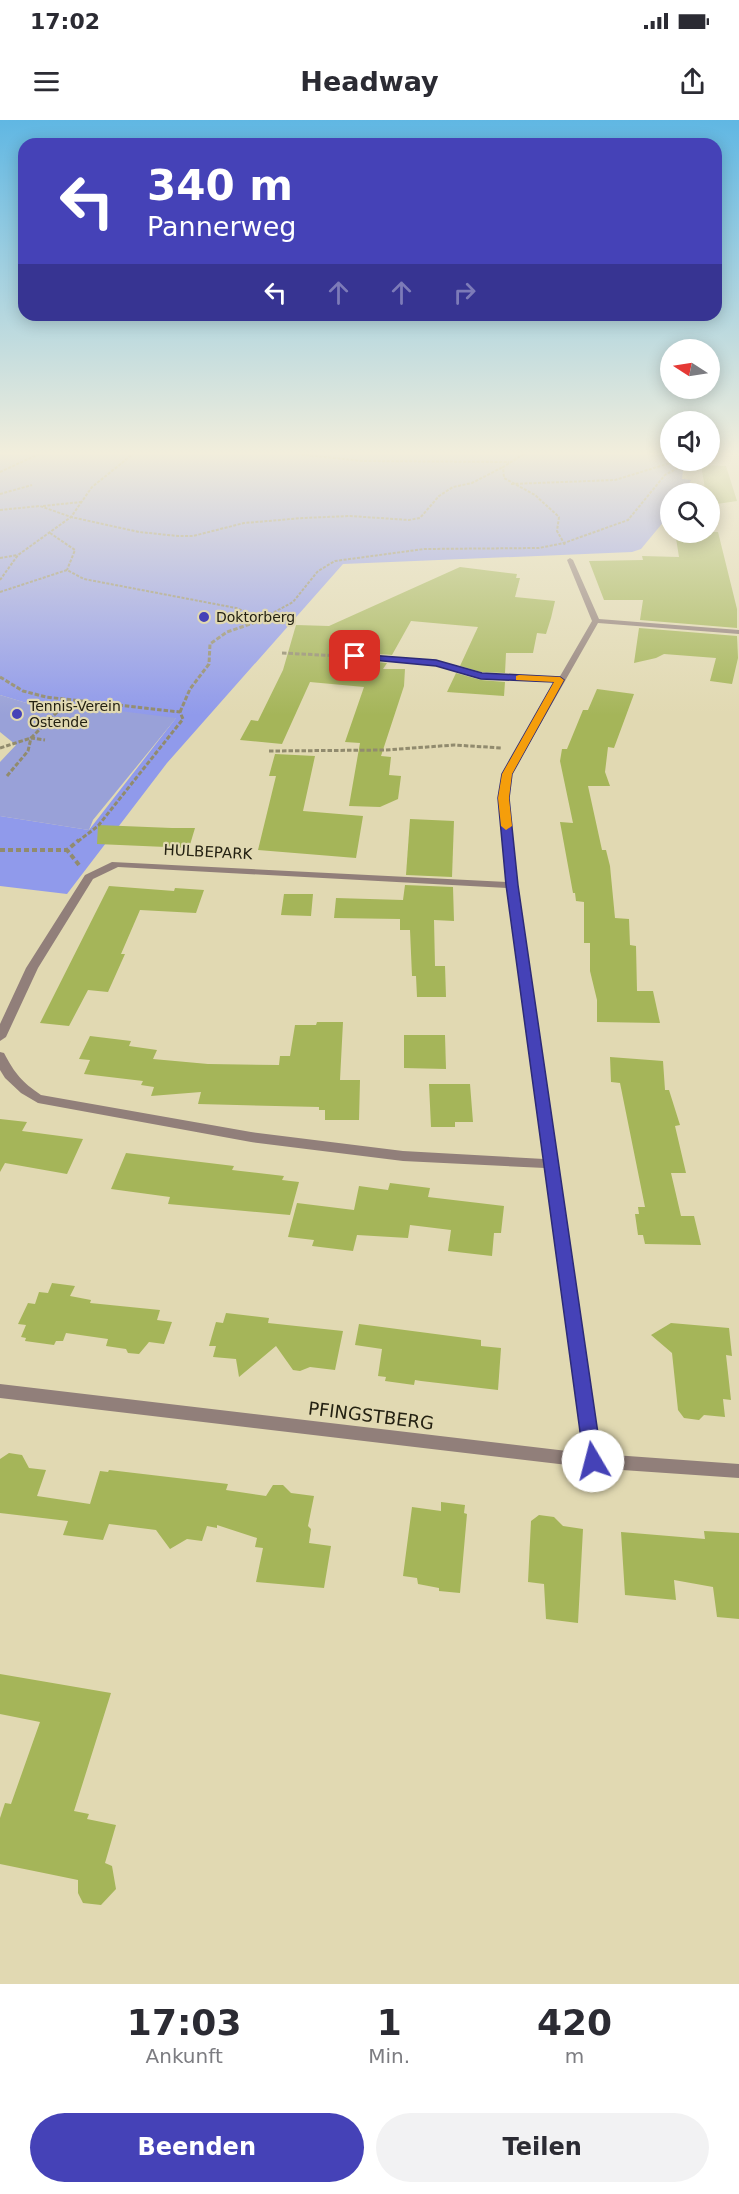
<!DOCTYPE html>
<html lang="de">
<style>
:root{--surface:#fff;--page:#f2f2f3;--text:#2b2b33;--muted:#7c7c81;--accent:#4542b7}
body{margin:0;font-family:"DejaVu Sans",sans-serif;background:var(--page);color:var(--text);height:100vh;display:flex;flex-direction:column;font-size:22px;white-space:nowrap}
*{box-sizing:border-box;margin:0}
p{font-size:20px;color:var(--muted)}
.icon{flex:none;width:33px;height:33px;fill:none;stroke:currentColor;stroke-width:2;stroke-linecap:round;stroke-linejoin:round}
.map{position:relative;height:1864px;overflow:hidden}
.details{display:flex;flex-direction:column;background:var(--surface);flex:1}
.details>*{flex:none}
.top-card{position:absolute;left:18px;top:18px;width:704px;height:183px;border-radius:18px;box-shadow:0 3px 15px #0003;background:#4542b7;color:#fff;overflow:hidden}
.needle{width:39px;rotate:282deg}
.buttons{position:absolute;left:660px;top:219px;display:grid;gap:12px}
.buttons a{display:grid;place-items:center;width:60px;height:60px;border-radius:50%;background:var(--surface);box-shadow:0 3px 15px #0003;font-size:30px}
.pin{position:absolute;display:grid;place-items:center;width:51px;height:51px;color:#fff;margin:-26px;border-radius:12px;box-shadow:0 3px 9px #0006}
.me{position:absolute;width:66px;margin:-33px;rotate:352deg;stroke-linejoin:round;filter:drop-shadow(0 0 4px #0008)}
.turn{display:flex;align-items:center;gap:21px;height:126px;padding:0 30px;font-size:27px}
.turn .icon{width:78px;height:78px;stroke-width:2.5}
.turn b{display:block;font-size:42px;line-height:51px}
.lanes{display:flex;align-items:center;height:57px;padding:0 30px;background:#0003;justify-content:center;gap:30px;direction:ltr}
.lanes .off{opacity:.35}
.eta{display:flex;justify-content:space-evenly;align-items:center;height:102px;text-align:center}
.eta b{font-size:36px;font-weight:700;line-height:42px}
.button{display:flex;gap:12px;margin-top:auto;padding:12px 30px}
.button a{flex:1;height:69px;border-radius:36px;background:var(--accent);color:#fff;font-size:24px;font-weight:700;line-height:69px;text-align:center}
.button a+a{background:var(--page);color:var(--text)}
.status{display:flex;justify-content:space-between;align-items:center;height:42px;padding:0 30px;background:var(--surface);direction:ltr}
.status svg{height:16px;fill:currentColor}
header{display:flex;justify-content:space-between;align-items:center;height:78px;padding:0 30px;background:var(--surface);font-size:27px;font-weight:700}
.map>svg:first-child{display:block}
.green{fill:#99a1d8}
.forest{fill:#909aeb}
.building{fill:#a5b559}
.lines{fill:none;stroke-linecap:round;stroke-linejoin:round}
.path-far2{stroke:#918b6e;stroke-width:2;stroke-dasharray:3 1.5;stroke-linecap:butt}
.path-far1{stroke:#918b6e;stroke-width:3;stroke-dasharray:4.5 2;stroke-linecap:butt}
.path{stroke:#918b6e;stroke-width:4;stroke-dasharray:5 3;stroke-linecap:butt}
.minor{fill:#917f7a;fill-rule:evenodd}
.route{fill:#4542b7;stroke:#2d2b77;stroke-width:1.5}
.slow{fill:#f59e0b}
.poi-dot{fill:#4542b7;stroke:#e1d9b2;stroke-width:2}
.labels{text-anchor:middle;stroke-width:4.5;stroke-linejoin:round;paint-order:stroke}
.far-poi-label{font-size:14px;fill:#242112;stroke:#e1d9b2;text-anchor:start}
.street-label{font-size:15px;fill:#242112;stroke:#e1d9b2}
.near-street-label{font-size:18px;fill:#242112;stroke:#e1d9b2}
</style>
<div class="status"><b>17:02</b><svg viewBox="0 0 49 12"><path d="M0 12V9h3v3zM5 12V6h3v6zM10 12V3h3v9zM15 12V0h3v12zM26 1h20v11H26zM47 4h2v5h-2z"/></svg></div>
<header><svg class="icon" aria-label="menu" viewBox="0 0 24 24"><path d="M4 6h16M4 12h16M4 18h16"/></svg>Headway<svg class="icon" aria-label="share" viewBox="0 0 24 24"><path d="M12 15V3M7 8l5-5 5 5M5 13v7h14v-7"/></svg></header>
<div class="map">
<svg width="739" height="1864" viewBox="0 0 739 1864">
<rect width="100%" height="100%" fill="#e1d9b2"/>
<!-- green -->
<polygon class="green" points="0,575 33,585 39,581 177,597 93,700 89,710 0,696 0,642 16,625 0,612"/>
<!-- forest -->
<polygon class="forest" points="0,334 670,334 670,340 684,341 682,359 691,360 685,373 670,374 670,394 641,429 632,432 343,444 167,643 67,774 0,766 0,696 89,710 176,598 39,581 33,585 0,575"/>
<!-- building -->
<g class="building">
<polygon points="701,345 726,346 737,381 710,385 710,370 705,369"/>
<polygon points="675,412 718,412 737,489 737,508 640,500 643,480 604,480 589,441 643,440 642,436 679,437"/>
<polygon points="460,447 517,454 516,458 520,458 515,477 555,481 551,498 546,514 537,513 533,533 506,533 505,553 481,552 460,546 478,507 411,501 392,535 355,532 349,535 355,540 387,543 383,549 405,549 404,566 381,636 391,637 389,655 401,656 398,679 380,687 349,686 360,623 345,622 364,567 310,562 282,624 240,620 251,600 258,601 283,550 296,505 329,506"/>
<polygon points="639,508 737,516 738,538 732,564 710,561 716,538 664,534 656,538 634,543"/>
<polygon points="456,553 481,560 505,562 504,576 447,572"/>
<polygon points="597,569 634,574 614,628 608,627 605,652 610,666 588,666 602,730 606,730 610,746 615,798 629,799 630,825 636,826 637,871 653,871 660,903 597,902 597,880 590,851 590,823 584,823 584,782 576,781 575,773 573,773 560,702 573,703 560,641 562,629 567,629 583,590 588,590"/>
<polygon points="275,634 315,636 303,691 363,696 356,738 258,730 276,656 269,656"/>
<polygon points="410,699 454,701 452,757 406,755"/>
<polygon points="98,705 172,708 195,708 189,728 97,724"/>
<polygon points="405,765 453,767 454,801 434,800 435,846 445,846 446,877 417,877 416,856 412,856 410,810 400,810 400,799 334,798 336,778 403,780"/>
<polygon points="109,766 174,771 175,768 204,770 196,793 140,790 121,834 125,834 108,872 88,870 69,906 40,903"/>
<polygon points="284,774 313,774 311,796 281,795"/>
<polygon points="317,902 343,902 340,960 360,960 359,1000 325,1000 325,990 319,990 319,987 198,984 201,972 151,976 154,967 141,965 143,961 84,954 90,940 79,939 90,916 131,921 129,926 157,930 153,939 208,944 279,945 280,936 290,936 295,905 316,905"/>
<polygon points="404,915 445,915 446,949 404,948"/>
<polygon points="610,937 663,941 665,970 669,970 680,1005 675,1006 686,1053 671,1053 681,1096 694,1096 701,1125 645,1124 643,1115 638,1115 635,1094 639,1094 638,1087 645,1087 620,963 611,962"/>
<polygon points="429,964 470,964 473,1002 455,1002 455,1007 431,1007"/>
<polygon points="0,999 27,1002 22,1011 83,1019 67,1054 5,1043 0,1052"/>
<polygon points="126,1033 234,1046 232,1050 284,1056 282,1060 299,1062 290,1095 168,1084 170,1077 111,1069"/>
<polygon points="390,1063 430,1068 428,1077 504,1086 501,1113 494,1113 492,1136 448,1131 451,1110 410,1105 408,1118 357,1115 353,1131 312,1126 314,1120 288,1117 297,1083 354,1090 359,1066 388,1070"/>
<polygon points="52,1163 75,1166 70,1176 91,1180 90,1183 160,1190 157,1200 172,1202 164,1224 149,1222 139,1234 128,1233 126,1229 106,1226 108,1219 66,1213 63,1221 56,1221 54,1225 25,1221 26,1218 21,1217 26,1205 18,1204 28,1183 35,1184 39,1172 48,1173"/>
<polygon points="226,1193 269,1198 268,1203 343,1211 335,1250 310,1247 300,1251 293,1250 276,1226 239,1257 236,1239 213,1237 216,1226 209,1226 216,1202 223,1203"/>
<polygon points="671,1203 729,1208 732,1236 726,1235 731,1280 723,1279 725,1297 704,1295 699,1300 684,1298 678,1290 672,1233 651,1215"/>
<polygon points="359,1204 481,1220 481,1226 501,1228 498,1270 421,1261 415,1260 414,1265 385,1261 386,1257 378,1256 382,1229 355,1225"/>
<polygon points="9,1333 22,1335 29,1348 46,1350 37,1376 90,1384 100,1351 108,1352 109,1350 228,1364 226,1370 266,1376 273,1365 283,1365 291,1373 314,1376 308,1406 311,1409 309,1423 331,1426 324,1468 256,1462 263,1428 255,1427 257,1418 217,1405 217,1408 207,1406 202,1421 187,1419 170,1429 156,1410 109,1404 103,1420 63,1415 68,1401 0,1393 0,1339"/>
<polygon points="441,1382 465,1385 464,1393 467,1394 460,1473 439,1471 439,1468 418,1464 417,1458 403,1456 412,1387 441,1391"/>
<polygon points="539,1395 554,1397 563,1406 583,1409 578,1503 546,1499 544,1464 528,1462 531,1401"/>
<polygon points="704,1411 739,1413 739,1499 717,1497 713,1467 674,1460 676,1480 625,1475 621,1412 705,1419"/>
<polygon points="0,1554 111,1573 74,1691 89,1694 87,1699 116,1705 105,1743 112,1746 116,1769 101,1785 83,1783 78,1773 78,1760 0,1744 0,1698 5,1683 11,1684 40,1602 0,1594"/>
</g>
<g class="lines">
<!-- path-far2 -->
<g class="path-far2">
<polyline points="297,334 362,341 509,342"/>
<polyline points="524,334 503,347 504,358 535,375 559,397 557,411 565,425"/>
<polyline points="0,352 39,334"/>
<polyline points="511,364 615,360 667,344 687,342"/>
<polyline points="0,374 32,365"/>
<polyline points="43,386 81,382"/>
<polyline points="0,390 40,386 71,397 139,412 178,416 193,416 244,403 303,398 350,396 409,400 420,398 439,376 453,367 472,363 503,347"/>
<polyline points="50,413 75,430 67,450"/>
<polyline points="0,438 18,435"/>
<polyline points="0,460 18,435 71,397 92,367 133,334"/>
<polyline points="0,472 67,450 84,459 236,488 265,499"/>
<polyline points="254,503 293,482 318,451 335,441 424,429 539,428 564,423 628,400 665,355 688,342"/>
</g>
<!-- path-far1 -->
<g class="path-far1">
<polyline points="282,533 341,536"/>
<polyline points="0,557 23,571 46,577 180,592 183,599 98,706 77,722"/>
<polyline points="180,592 190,569 209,544 210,524 227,512 259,501"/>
<polyline points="0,628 31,618 69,580"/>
<polyline points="269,631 386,630 454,625 502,628"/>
<polyline points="7,656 28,631 31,618 45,620"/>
</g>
<!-- path -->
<g class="path">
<polyline points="0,730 67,730"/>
<polyline points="79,745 67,730 79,720"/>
</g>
<!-- minor -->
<path class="minor" d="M570,438L573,440L599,499L739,510V514L598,503L512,654L509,678L517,765L600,1334L739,1344V1358L593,1348L0,1278V1264L584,1333L545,1048L403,1041L251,1022L38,983L21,973L5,958L0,950V932L4,933C15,954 22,962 41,975L251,1012L403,1031L544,1039L507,768L118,747L93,759L38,848L6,917L0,921V904L26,848L85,755L112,742L507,762L499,678L502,654L556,562L481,558L435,545L355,538L351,536L355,534L436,541L481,554L559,558L592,501L567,440Z"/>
</g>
<!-- sky -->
<linearGradient id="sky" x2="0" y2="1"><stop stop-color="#60b7e3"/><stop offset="0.56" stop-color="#f2eedc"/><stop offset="1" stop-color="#f2eedc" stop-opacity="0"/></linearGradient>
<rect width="739" height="595" fill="url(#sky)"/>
<!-- route -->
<polygon class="route" points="355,534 436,540 482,553 560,557 564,560 512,654 509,678 518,765 602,1341 599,1347 593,1349 586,1347 584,1341 506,765 498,678 502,654 554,562 481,559 436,546 352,538 350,536"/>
<!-- slow -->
<polygon class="slow" points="519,555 560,557 564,560 512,654 509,678 512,706 506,710 501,706 498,678 502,654 554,562 516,560 516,556"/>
<!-- markers -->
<g class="poi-dot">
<circle cx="204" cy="497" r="6"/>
<circle cx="17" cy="594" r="6"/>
</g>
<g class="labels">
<!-- far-poi labels -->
<g class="far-poi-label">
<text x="216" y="502">Doktorberg</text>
<text x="29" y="591">Tennis-Verein<tspan x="29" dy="16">Ostende</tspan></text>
</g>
<!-- street labels -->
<g class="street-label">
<text transform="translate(208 732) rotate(3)" y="5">HULBEPARK</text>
</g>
<!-- near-street labels -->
<g class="near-street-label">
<text transform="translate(371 1296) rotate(7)" y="6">PFINGSTBERG</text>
</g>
</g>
</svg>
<div class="buttons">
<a><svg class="needle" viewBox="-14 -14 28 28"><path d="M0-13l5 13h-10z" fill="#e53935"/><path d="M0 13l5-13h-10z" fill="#7c7c81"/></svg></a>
<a><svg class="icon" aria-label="sound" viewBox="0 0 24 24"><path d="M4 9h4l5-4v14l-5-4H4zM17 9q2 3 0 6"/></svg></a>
<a><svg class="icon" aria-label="search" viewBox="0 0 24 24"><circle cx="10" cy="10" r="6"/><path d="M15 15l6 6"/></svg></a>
</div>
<div class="pin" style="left:355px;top:536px;background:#d93025"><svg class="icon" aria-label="arrive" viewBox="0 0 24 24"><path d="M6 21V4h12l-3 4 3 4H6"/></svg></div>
<svg class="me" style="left:593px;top:1341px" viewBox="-20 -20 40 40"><circle r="19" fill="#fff"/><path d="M0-13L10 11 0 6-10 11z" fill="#4542b7"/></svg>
<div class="top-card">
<div class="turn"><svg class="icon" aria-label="left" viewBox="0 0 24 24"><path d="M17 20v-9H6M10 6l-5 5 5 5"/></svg><div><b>340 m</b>Pannerweg</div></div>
<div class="lanes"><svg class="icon" aria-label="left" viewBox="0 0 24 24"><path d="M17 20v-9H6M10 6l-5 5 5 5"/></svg><svg class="icon off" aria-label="ahead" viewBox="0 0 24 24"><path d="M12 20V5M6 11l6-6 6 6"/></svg><svg class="icon off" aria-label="ahead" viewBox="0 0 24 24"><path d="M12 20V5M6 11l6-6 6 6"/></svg><svg class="icon off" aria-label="right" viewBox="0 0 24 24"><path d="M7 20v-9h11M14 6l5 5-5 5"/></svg></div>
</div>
</div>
<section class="details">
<div class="eta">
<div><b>17:03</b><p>Ankunft</p></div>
<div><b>1</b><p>Min.</p></div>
<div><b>420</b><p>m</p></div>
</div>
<div class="button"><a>Beenden</a><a>Teilen</a></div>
</section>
